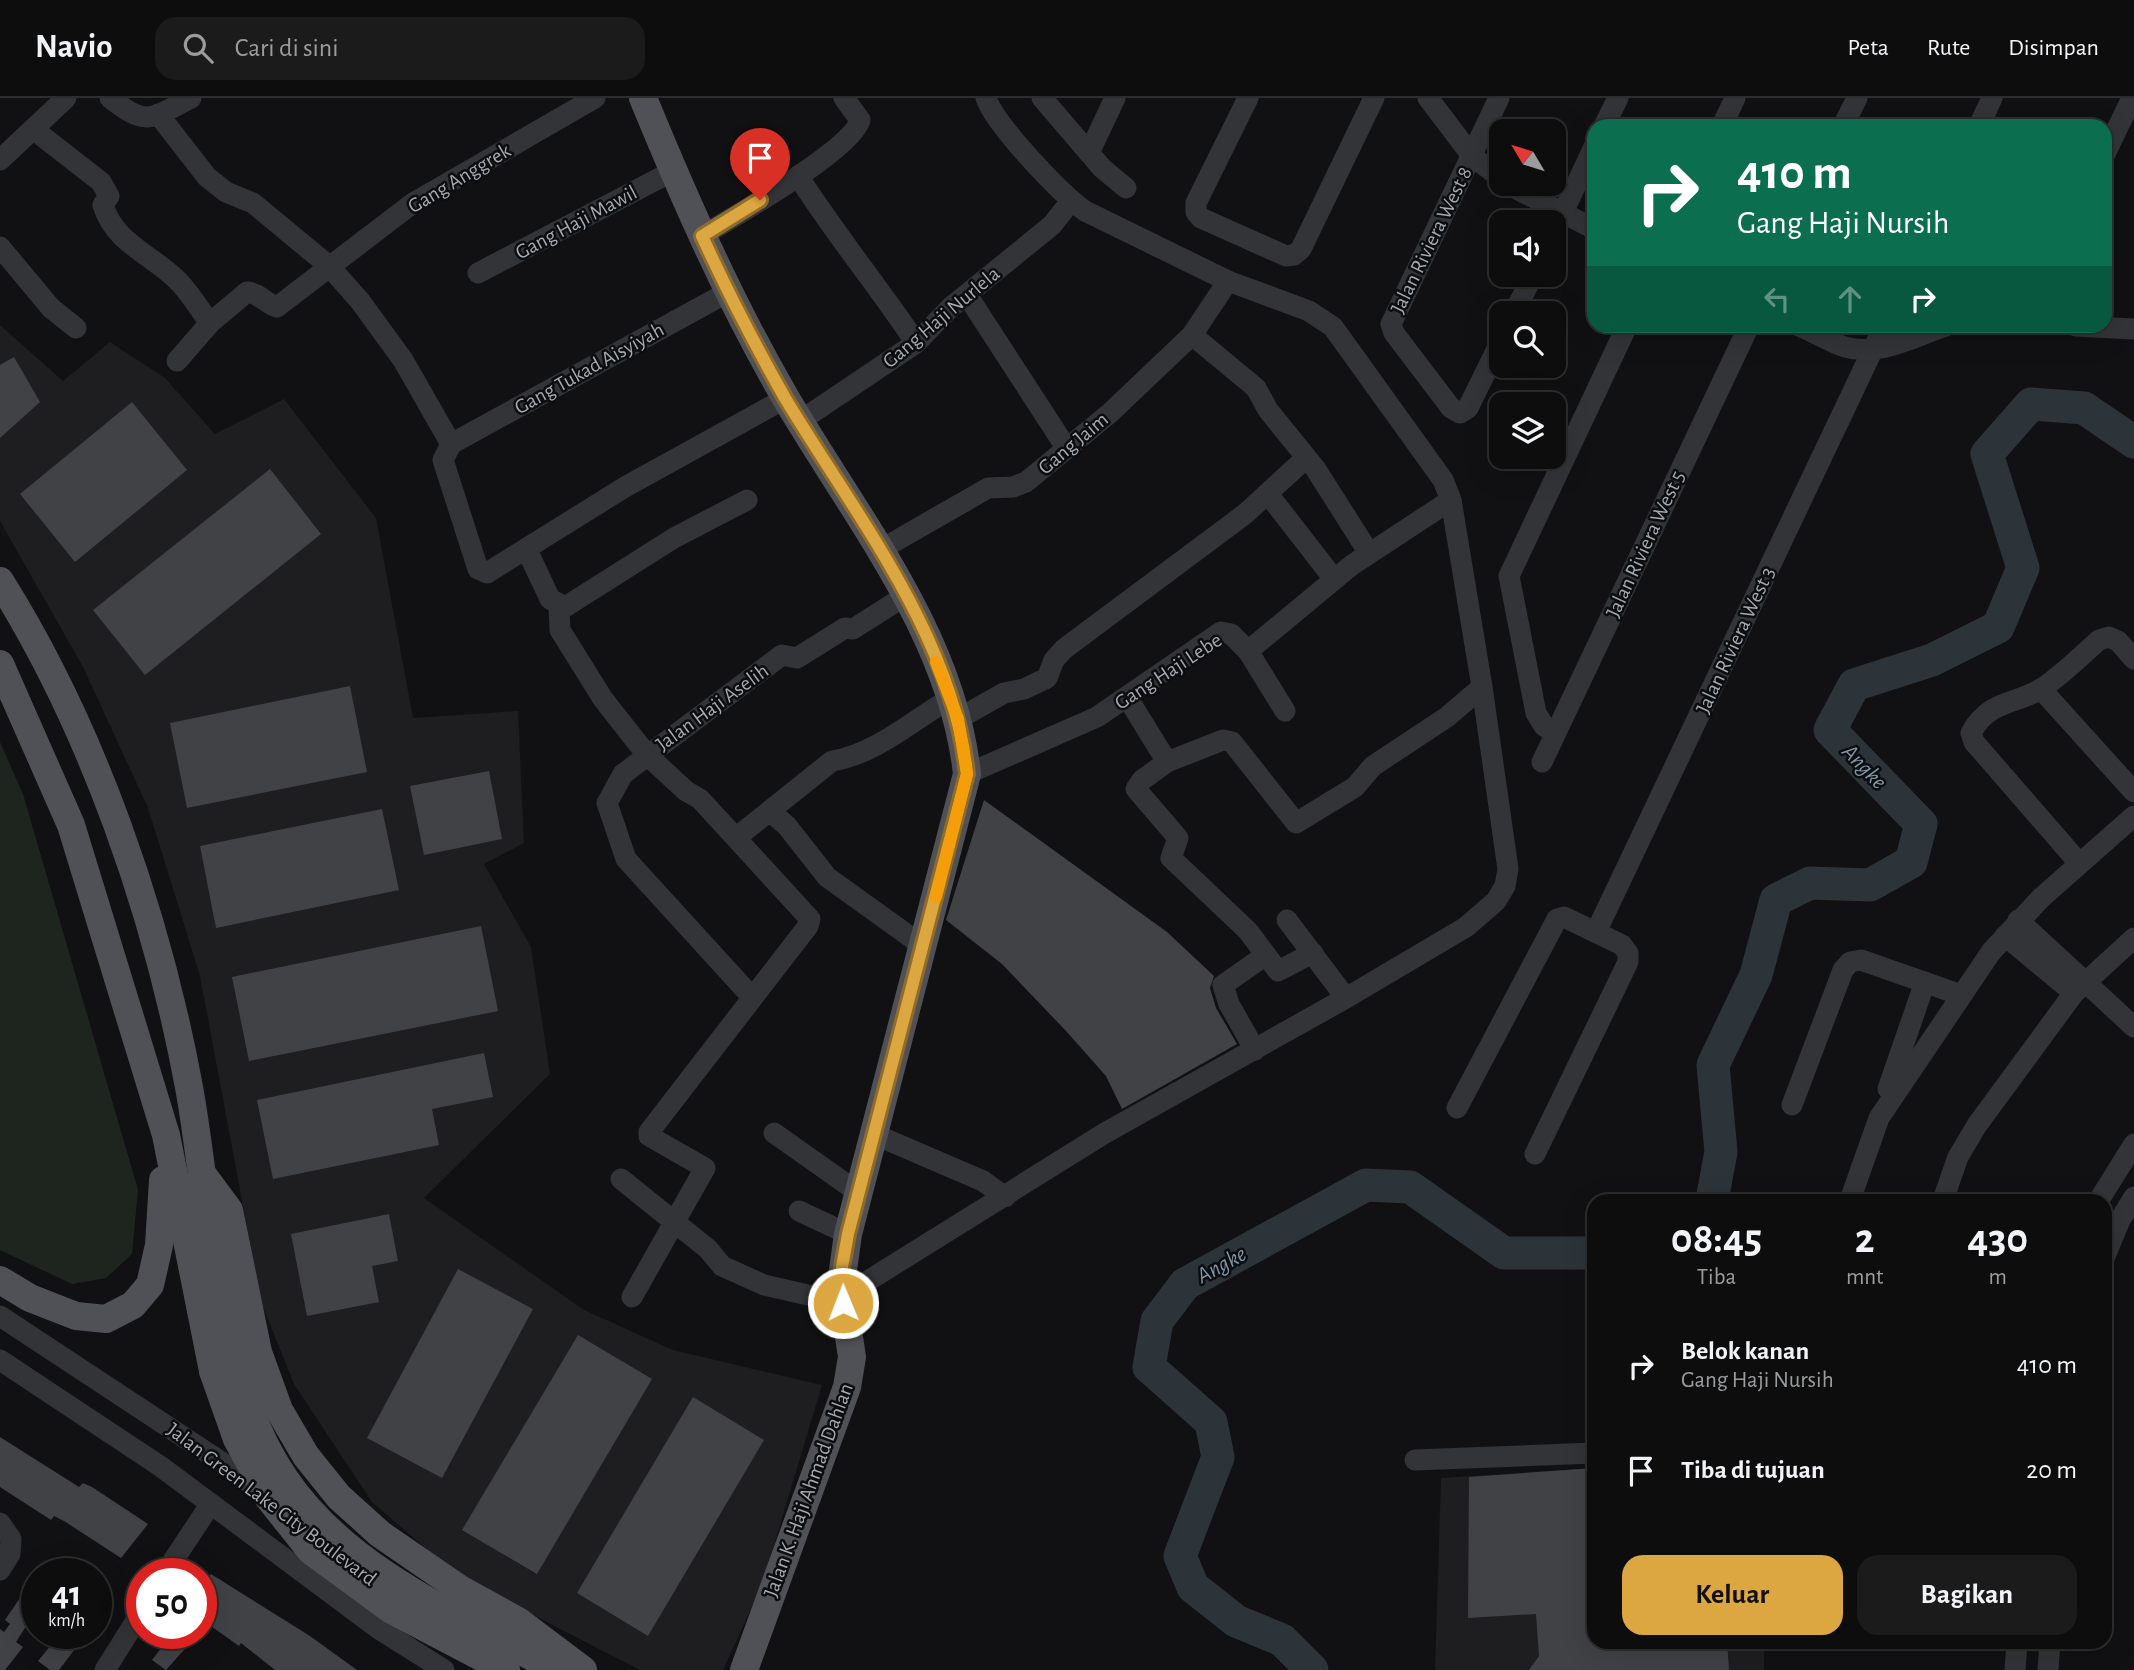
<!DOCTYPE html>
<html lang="id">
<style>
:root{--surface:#0d0d0e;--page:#1b1b1c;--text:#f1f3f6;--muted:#9a9c9e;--line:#2d2d2e;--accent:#dca640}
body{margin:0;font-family:"Alegreya Sans",sans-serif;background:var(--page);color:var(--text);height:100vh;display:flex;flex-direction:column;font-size:26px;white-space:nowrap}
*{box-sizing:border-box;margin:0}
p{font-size:23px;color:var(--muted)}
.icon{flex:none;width:38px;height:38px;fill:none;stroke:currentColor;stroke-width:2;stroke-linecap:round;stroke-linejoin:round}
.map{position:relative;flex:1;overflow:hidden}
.drawer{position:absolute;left:1587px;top:1096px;width:525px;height:455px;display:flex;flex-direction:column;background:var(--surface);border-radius:21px;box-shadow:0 7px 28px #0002,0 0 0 2px var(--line)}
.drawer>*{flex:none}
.guide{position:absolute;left:1587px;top:21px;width:525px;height:214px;border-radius:21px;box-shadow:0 7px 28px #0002,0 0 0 2px var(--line);background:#0b6e4f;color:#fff;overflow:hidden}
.needle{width:46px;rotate:308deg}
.fabs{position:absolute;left:1489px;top:21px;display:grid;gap:14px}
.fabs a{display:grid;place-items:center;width:77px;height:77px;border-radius:14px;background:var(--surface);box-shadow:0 7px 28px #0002,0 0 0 2px var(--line);font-size:35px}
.speed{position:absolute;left:21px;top:1460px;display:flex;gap:14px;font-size:35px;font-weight:700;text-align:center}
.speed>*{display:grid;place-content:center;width:91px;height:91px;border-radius:50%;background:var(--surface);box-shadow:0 7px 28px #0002,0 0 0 2px var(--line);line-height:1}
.speed small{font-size:18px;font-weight:400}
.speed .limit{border:10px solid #d22;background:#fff;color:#111}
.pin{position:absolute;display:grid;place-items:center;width:60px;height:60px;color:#fff;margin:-72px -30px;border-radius:50% 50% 50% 0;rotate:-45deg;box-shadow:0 0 7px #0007}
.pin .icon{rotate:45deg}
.me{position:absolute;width:77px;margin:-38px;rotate:359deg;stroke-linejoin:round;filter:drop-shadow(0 0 5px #0008)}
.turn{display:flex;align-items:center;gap:24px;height:147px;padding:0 35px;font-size:32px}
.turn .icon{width:91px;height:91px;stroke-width:2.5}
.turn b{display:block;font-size:49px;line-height:60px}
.lanes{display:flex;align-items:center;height:66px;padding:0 35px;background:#0003;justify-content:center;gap:35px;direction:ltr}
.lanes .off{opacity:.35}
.eta{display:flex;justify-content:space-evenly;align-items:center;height:119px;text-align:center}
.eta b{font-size:42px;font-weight:600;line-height:49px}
.action{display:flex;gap:14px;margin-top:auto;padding:14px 35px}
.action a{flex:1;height:80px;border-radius:21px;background:var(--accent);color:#111;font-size:28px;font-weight:600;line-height:80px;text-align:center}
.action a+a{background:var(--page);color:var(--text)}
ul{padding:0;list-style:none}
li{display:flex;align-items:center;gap:21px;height:105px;padding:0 35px}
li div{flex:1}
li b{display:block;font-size:26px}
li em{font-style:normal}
header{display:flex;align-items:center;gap:42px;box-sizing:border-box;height:98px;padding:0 35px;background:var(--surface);border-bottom:2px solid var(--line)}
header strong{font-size:33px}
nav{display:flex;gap:38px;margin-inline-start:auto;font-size:24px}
.search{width:490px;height:63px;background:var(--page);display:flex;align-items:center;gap:18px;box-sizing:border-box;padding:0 24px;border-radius:21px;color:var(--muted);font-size:26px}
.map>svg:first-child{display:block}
.built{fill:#1e1e20}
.green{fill:#1e251f}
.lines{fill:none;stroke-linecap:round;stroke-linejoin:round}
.river{stroke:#2c343a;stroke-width:33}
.building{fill:#414246}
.minor{stroke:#333437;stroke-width:21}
.major{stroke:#4f5156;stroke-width:28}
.major-bridge{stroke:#4f5156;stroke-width:28}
.route-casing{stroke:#8f6c2a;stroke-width:18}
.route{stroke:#dca640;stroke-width:12}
.slow{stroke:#f59e0b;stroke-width:12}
.labels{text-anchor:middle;stroke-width:5;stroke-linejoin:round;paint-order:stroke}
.street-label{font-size:21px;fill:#a4a9b2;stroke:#0c0d0e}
.water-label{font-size:23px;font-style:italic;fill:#7f96aa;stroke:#0c0d0e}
</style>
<header>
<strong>Navio</strong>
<div class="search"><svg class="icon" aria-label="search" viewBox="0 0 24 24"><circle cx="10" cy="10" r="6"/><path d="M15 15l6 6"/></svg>Cari di sini</div>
<nav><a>Peta</a><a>Rute</a><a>Disimpan</a></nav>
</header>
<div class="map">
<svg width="2134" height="1572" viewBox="0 0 2134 1572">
<rect width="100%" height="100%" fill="#111113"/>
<!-- built -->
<g class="built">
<polygon points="0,227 63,283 110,244 165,280 215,336 284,301 376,420 413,620 518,613 524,745 484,766 531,849 550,976 424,1100 584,1212 673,1252 822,1287 762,1487 723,1572 640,1572 459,1479 372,1404 294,1286 261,1204 200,878 148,710 83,569 0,423"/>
<polygon points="1594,1370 1594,1544 1764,1544 1764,1572 1435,1572 1441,1380"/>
</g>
<!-- green -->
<polygon class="green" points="0,644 23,696 138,1092 132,1156 106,1180 72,1186 0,1152"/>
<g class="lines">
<!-- river -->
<g class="river">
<polyline points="1712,1102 1721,1054 1713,967 1756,877 1776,802 1810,785 1870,787 1911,764 1921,726 1830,632 1854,587 1932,562 1998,529 2023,470 1987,356 2031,306 2084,310 2134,344"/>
<polyline points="1312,1572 1282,1542 1236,1523 1193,1489 1180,1458 1218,1359 1211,1324 1149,1269 1157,1223 1185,1186 1366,1087 1410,1089 1504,1155 1594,1155"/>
</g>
</g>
<!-- building -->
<g class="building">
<polygon points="14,259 40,304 0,340 0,267"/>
<polygon points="132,304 187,372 75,464 20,396"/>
<polygon points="270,371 321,436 145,577 93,512"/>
<polygon points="350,588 367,674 187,710 170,625"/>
<polygon points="489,673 502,741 424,757 410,688"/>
<polygon points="984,702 1167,834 1214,878 1210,890 1216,910 1237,946 1122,1011 1106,978 1066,933 1002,866 946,822"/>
<polygon points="382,711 399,792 216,830 200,748"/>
<polygon points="481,828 498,913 249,963 232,879"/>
<polygon points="484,955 493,999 432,1011 439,1047 273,1081 257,1002"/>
<polygon points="389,1116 398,1163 372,1168 379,1204 307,1218 291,1136"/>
<polygon points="458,1171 533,1211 442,1380 367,1340"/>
<polygon points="578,1237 652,1281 537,1476 462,1432"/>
<polygon points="693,1299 764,1342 648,1538 577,1495"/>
<polygon points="0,1339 79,1389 83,1385 92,1389 148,1426 121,1460 64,1423 54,1418 51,1422 0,1389"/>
<polygon points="1594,1370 1594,1544 1727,1544 1729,1572 1529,1572 1539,1558 1536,1516 1468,1520 1469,1379"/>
<polygon points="37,1475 37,1511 16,1544 23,1549 5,1572 0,1572 0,1531 4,1534 10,1526 5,1522"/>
<polygon points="211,1476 310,1538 357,1572 275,1572 241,1545 239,1548 201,1521 201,1489"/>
<polygon points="61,1535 87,1535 59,1572 50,1572 38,1563"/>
<polygon points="173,1535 179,1535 191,1544 166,1572 152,1562"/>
</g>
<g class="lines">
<!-- minor -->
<g class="minor">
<path d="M110,0C148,30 151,20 191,0"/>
<polyline points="1042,0 1102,70 1126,90"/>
<polyline points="1248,0 1196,105 1196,114 1201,120 1286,158 1294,157 1301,151 1374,0"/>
<polyline points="1428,0 1472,58 1502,81"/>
<polyline points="1499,0 1391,226 1394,235 1451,310 1460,315 1468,310 1502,241"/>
<polyline points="158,16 207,79 226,94 253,105 329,168 360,203 403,262 451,346"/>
<polyline points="1604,28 1618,0"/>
<polyline points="1722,28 1735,0"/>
<polyline points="1843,28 1857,0"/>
<polyline points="1979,28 1992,0"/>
<path d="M33,31L101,84L109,98L103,107C114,144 150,156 176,181C189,193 199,211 210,225"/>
<polyline points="1089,55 1115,0"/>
<polyline points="2105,56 2132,0"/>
<polyline points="0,62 66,0"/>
<path d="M798,78C835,136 878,188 916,245"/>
<polyline points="1507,86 1594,131"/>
<polyline points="1554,133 1594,49"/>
<path d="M702,138C733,119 852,52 860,22L844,0"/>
<polyline points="0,149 51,210 76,230"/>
<polyline points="478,175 673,73"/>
<polyline points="728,194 451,346 443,362 478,471 487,475 625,389 786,300"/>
<polyline points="967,197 1067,351"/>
<polyline points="1514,215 1533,177"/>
<path d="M1799,228C1814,234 1829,244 1845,249C1879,259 1915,238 1946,228"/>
<polyline points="2075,228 2134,231"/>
<polyline points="1192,237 1256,290 1268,312 1315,370 1369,455"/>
<path d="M177,263L210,225L247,194C259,195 265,205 277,209L413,105L595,0"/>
<polyline points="800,323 916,245 950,210 1052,127 1071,103"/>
<polyline points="1268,396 1334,481"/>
<polyline points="527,452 550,501 565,509 674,440 747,402"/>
<polyline points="880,452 988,390 1013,389 1026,384 1110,315 1192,237 1228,183"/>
<polyline points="559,508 560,532 603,601 647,657 686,693 700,701 810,821 808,828 649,1034 649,1038 705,1070 632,1199"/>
<polyline points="1248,553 1285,613"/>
<polyline points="2041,591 2134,694"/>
<polyline points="1127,599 1167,664 1223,642 1232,644 1296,725 1355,689 1373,668 1447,619 1482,589"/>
<polyline points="958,621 1004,595 1024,591 1047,580 1054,562 1064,551 1245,416 1306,360"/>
<polyline points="1555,635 1544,628 1536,615 1509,478 1627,228"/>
<polyline points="1167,664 1142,682 1136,691 1178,740 1171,760 1248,833 1266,857 1223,887 1229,906 1255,952"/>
<polyline points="1542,664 1749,228"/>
<polyline points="967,676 1097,619 1221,534 1231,536 1248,553 1352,467 1451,402"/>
<polyline points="772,715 787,728 827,779 923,848"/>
<path d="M737,739L832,663C876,656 913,622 951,600"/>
<path d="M2079,765L1974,644L1971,635C1990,600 2018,607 2044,589C2064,575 2081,558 2099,542L2109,539L2118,543L2134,561"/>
<polyline points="1287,822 1346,900"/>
<polyline points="2018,822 2134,929"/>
<polyline points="1596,834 1884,228"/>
<polyline points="2005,838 2074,895"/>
<polyline points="1266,857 1278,873 1313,855"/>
<polyline points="751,898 626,761 607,705 623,676 782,557 797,560 845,530 853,531 905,498"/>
<polyline points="1888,991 1925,884"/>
<polyline points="1792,1007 1843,872 1850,864 1861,862 1961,897"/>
<polyline points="1457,1010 1557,821 1564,819 1622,847 1628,855 1628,864 1535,1056"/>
<polyline points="774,1035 859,1095"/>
<polyline points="876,1037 983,1083 1005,1099"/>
<polyline points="621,1081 708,1151 722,1168 764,1187 843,1205"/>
<polyline points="1850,1102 1879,1020 1991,854 2041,800 2134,718"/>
<polyline points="1943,1102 1958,1059 1977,1027 2074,895 2134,840"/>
<polyline points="2099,1102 2134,1046"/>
<polyline points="799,1113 848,1136"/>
<polyline points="2105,1158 2120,1122 2134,1099"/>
<path d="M842,1199L1105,1035L1346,900L1466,829L1496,803L1505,788L1508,771L1482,589L1451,402L1443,382L1333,229L1309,213L1228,183L1085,113C1061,96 995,27 986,0"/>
<polyline points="0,1218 229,1369 262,1395"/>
<polyline points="0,1262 160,1368 379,1531 444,1572"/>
<polyline points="1415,1362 1594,1355"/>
<polyline points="0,1425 11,1441 10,1456 0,1472"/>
<polyline points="165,1475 210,1407"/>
<polyline points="105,1572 142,1513"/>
<polyline points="2015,1572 2017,1544"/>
<polyline points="2048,1572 2050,1544"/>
</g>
<!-- major -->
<g class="major">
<path d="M643,0C685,102 729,202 784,297C853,416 952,535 967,676L848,1136L841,1186L852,1259L847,1289L744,1572"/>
<path d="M0,483C93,631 157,817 189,989C211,1111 214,1278 285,1381C347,1473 462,1520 557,1572"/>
<polyline points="0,566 71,727 166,1037 213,1273"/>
<polyline points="203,1077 229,1112 258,1254 279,1312 306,1358 339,1399 380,1436 460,1491 518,1523 583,1572"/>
<polyline points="0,1182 30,1200 76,1218 106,1221 133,1207 150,1187 159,1147 163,1082"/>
</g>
<!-- major-bridge -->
<polyline class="major-bridge" points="213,1273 237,1341 268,1399 311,1453 390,1511 506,1572"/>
</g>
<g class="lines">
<!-- route casing -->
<g class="route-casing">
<path id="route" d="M760,102L702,138C727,193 755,247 785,300C854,415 953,538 967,676L848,1136L842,1169L843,1205"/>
</g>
<!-- route -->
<use href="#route" class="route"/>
<!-- slow -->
<polyline class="slow" points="936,564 958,621 967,676 936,799"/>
</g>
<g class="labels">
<!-- street labels -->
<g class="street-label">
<text transform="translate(459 80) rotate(-31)" y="7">Gang Anggrek</text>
<text transform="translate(576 124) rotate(-28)" y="7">Gang Haji Mawil</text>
<text transform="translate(1431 142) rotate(-64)" y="7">Jalan Riviera West 8</text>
<text transform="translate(941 219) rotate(-40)" y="7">Gang Haji Nurlela</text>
<text transform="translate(589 270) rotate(-29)" y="7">Gang Tukad Aisyiyah</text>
<text transform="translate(1073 345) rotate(-40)" y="7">Gang Jaim</text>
<text transform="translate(1645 446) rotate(-65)" y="7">Jalan Riviera West 5</text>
<text transform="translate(1735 542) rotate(-65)" y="7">Jalan Riviera West 3</text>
<text transform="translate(1168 573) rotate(-33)" y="7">Gang Haji Lebe</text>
<text transform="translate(712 609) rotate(-36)" y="7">Jalan Haji Aselih</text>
<text transform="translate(808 1392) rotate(-70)" y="7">Jalan K. Haji Ahmad Dahlan</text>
<text transform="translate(272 1406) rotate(37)" y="7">Jalan Green Lake City Boulevard</text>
</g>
<!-- water labels -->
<g class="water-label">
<text transform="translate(1865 668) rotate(46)" y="8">Angke</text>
<text transform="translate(1221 1166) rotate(-29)" y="8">Angke</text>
</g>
</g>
</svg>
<div class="fabs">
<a><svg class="needle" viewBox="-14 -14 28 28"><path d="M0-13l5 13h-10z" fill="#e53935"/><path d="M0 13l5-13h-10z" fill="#9a9c9e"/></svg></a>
<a><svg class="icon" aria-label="sound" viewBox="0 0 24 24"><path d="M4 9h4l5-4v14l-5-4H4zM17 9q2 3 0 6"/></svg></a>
<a><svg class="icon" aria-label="search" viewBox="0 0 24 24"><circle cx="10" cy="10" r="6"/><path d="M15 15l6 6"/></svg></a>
<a><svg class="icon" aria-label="layers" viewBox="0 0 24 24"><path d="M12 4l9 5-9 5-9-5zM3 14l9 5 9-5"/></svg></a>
</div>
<div class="speed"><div>41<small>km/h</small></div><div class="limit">50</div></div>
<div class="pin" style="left:760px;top:102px;background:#d93025"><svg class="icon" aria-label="arrive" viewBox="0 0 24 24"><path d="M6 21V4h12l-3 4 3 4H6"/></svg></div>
<svg class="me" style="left:843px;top:1205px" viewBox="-20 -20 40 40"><circle r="17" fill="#dca640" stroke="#fff" stroke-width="3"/><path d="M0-11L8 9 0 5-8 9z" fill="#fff"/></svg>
<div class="guide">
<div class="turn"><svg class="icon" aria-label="right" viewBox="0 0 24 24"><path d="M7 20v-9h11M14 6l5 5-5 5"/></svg><div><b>410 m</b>Gang Haji Nursih</div></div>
<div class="lanes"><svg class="icon off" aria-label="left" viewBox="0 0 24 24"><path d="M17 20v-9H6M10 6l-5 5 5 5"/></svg><svg class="icon off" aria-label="ahead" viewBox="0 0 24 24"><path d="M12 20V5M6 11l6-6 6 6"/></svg><svg class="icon" aria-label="right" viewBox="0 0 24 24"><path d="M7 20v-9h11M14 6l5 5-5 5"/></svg></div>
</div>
<section class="drawer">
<div class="eta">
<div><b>08:45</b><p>Tiba</p></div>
<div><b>2</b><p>mnt</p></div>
<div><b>430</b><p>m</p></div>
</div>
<ul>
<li><svg class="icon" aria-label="right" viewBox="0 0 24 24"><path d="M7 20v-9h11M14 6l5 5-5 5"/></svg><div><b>Belok kanan</b><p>Gang Haji Nursih</p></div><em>410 m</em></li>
<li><svg class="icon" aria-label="arrive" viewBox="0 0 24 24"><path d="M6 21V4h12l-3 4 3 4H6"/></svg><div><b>Tiba di tujuan</b></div><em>20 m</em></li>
</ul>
<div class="action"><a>Keluar</a><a>Bagikan</a></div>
</section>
</div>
